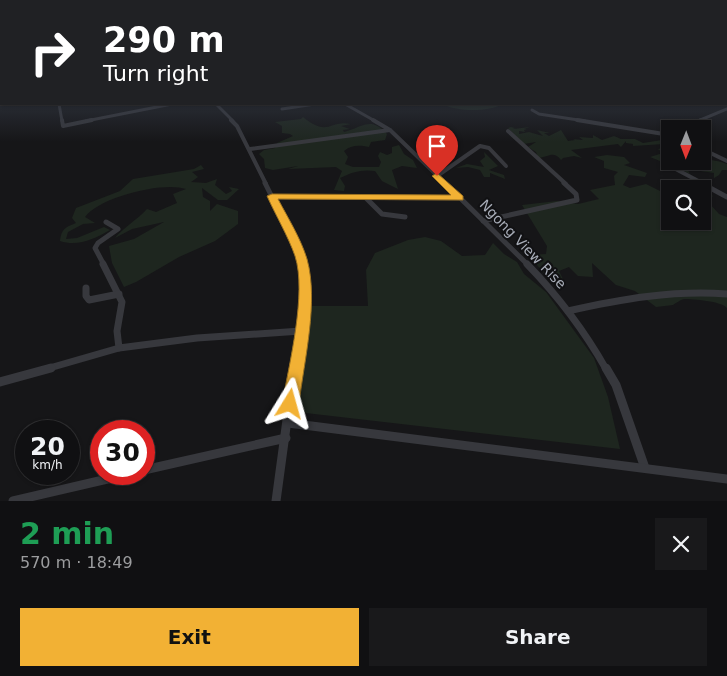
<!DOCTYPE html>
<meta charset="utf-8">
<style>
:root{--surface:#101012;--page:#19191b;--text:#f1f3f6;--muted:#9c9d9f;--line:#303032;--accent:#f2b134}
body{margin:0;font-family:"DejaVu Sans",sans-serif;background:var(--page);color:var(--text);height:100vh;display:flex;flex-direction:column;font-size:19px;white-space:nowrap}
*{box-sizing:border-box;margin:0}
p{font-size:16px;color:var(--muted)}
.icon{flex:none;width:28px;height:28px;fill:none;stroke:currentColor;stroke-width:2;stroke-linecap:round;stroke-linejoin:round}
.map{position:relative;height:501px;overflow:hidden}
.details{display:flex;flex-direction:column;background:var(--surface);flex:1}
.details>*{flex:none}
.guide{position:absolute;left:0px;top:0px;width:728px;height:105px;box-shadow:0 1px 4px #0004,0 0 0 1px var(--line);background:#202124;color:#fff;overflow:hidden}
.needle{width:32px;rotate:181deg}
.controls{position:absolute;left:661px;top:120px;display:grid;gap:10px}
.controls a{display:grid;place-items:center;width:50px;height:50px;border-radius:0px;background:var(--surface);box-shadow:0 1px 4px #0004,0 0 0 1px var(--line);font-size:25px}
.speed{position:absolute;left:15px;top:420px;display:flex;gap:10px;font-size:25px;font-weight:700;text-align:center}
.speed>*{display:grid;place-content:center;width:65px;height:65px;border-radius:50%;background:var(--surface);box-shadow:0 1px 4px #0004,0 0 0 1px var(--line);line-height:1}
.speed small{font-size:12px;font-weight:400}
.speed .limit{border:8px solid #d22;background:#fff;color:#111}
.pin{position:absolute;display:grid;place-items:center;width:42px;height:42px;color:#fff;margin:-51px -21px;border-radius:50% 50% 50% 0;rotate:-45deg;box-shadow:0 0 5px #0007}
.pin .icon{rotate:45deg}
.me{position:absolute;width:55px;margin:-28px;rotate:8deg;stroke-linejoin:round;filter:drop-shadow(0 0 4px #0008)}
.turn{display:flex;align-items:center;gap:18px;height:105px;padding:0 20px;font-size:22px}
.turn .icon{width:65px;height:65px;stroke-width:2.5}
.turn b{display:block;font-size:35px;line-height:42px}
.round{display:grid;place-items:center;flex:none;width:52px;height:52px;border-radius:0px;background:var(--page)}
.head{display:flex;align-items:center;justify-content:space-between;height:85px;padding:0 20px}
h1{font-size:30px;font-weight:600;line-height:38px;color:#1e9e55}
.button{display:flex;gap:10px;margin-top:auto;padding:10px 20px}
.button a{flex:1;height:58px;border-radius:0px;background:var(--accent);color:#111;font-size:20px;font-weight:600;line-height:58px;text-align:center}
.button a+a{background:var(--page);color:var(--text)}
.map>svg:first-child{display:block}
.green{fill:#1e261f}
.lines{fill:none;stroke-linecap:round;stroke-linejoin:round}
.minor-far4{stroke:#37383d;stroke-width:3}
.minor-far3{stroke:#37383d;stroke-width:4}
.minor-far2{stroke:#37383d;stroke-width:5}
.minor-far1{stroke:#37383d;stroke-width:7}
.minor{stroke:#37383d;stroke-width:9}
.route{fill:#f2b134;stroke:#9d7322}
.labels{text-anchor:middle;stroke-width:4;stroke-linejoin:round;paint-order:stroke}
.street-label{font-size:14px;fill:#a8adb8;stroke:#111113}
</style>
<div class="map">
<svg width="727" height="501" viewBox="0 0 727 501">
<rect width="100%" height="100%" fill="#161618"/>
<!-- green -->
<g class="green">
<path d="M443,104H502C490,112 456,112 443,104Z"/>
<path d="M303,117C329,138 329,119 351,124L341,126L350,129L343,130L344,132C363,127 371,116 387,134L385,140L371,142L369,147C359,145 351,145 344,151L348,157L345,164L353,167H379L381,162L378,156L380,152L387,155L392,153V147L399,145L404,154L413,160L417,168L402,166L392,170L398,189L382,181L375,171C362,169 352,172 340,178L345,186L344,191L334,190L342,171L336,167L288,169L298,166L273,170L265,168L264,159L259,154L264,150L275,148L277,143L293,136L290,134L282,133V126L275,122L301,119Z"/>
<path d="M511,127L515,128L513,129L530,127L524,129L527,130H524L525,132L519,131V134L529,132L543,136L537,130L550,133H544L549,136L561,130L568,141L575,140L573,139L583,140L579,137L593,138V135L602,140L614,136L621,139H635L643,143L662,140L670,144V157H665L660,161L650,157L663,153L658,149L663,148L664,144L633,146V144L626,143V141L621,147L618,144L571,150L582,158L574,156L563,158L561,160C554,150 548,157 538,158L536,152L528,147L536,142L524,144L508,128Z"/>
<polygon points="484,152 498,166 489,170 504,175 505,179 490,173 490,177 484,177 480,170 468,167 456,168 467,164 484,167 480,161 485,157"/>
<path d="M607,155L624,157L630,163L624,165L647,173L645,177L629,175L623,185L630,188L646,184L660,191V186C674,182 687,181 700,189H670V221H702L703,190L713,196L707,201L719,214L727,217V308C721,301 693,299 684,299C680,300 676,303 673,305C668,306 661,306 656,307L635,291L616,285L592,263L593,277L578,276L569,267L559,271L563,279L546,276L529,255L546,254L547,246L522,205L557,201L578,204L599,199L590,190L615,185L614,176L618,172L604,168V161L594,157Z"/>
<path d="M703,158C710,160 720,161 727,164V170H722L719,175L714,178V173L687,169L690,174L682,170L685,166L678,162L702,161Z"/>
<path d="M201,165L204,169L192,172L198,177L191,182L206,183L217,179L215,185L226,194L232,191L229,187L239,189L227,200H218L202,188L203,197L210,201V211L217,204L238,211V224L215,241L179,257L136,282L124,287L112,263L109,246L134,239L164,222L132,229L115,238C124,227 137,220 147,209L156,212L177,203L173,194L186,189C164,181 99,197 85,217L95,223L83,224L68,232L66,239L77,238L104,227L110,230C94,239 78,247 60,241C61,229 66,227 76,223L72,218L76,208L120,191L133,179L194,169Z"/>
<polygon points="425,237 441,241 462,256 485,255 493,243 504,254 517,262 524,274 546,292 594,358 608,397 620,449 297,412 311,306 368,306 366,270 375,253 408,240"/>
</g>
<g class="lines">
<!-- minor-far4 -->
<g class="minor-far4">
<polyline points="59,104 62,121"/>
<polyline points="216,104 233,121"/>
<polyline points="345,104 375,121"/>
<polyline points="282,109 315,104"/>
<polyline points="532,110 539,114 585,121"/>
<polyline points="86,121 172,104"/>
<polyline points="698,121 727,109"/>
</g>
<!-- minor-far3 -->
<g class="minor-far3">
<polyline points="62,120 63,126 92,120"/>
<polyline points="231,120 237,126 266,184"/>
<polyline points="373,120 390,130 446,184"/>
<polyline points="577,120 670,135"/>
<polyline points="680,129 701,120"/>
<polyline points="508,131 566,184"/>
<polyline points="250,149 390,130"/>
<polyline points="702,149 727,161"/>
<polyline points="670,166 704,184"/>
<polyline points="437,176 480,146 489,148 506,166"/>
</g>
<!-- minor-far2 -->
<g class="minor-far2">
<polyline points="265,183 294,241 303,265"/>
<polyline points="445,183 528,265"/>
<polyline points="701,183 727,197"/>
<polyline points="272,197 460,198"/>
<polyline points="365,197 382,214 405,217"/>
<polyline points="483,221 577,200 576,194 564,183"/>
<polyline points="104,265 95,248 98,243 118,229 106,222"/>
</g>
<!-- minor-far1 -->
<g class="minor-far1">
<polyline points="103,264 122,302 117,331 119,348 197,338 301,331"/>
<path d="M527,264C558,296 584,330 606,369"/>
<polyline points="86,288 86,296 89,300 119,294"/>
<path d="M568,311C621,299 673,290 727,294"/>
<polyline points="46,369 119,348"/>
<polyline points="294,369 305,291 303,264"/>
</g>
<!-- minor -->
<g class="minor">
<polyline points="606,368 616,385 645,468"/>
<polyline points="0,382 51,368"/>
<polyline points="288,423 727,479"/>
<polyline points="144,470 286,438"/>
<polyline points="13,501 129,474"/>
<polyline points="276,501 294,368"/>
</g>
</g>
<!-- sky -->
<linearGradient id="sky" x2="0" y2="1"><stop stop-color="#0c0c0d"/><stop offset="0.51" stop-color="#363c48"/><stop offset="1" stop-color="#363c48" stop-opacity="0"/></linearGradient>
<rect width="727" height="142" fill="url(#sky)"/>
<!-- route -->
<path class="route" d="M437,173L463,196V200L278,199C288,218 301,239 307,259C319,302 304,360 299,404L296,410L290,412L285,410L282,404C289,365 307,293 295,256C288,236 276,216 267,196L272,194L451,195L432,176Z"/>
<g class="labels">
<!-- street labels -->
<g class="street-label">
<text transform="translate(523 244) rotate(46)" y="5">Ngong View Rise</text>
</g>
</g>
</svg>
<div class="controls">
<a><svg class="needle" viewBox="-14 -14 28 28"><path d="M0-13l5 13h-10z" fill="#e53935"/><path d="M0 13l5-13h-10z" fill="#9c9d9f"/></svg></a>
<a><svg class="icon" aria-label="search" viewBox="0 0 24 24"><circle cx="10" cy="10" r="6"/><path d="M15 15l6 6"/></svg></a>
</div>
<div class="speed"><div>20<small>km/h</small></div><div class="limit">30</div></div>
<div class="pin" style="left:437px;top:176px;background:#d93025"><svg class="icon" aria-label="arrive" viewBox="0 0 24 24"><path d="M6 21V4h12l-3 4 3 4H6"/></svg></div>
<svg class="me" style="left:290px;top:404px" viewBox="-20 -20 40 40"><path d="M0-17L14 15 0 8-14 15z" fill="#f2b134" stroke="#fff" stroke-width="4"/></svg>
<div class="guide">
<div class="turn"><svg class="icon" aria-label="right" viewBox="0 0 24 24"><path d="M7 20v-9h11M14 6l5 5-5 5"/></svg><div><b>290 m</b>Turn right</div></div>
</div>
</div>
<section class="details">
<div class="head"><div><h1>2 min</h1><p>570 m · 18:49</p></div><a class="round"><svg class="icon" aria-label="close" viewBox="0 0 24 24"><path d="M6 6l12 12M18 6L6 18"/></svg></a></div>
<div class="button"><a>Exit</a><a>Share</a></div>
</section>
